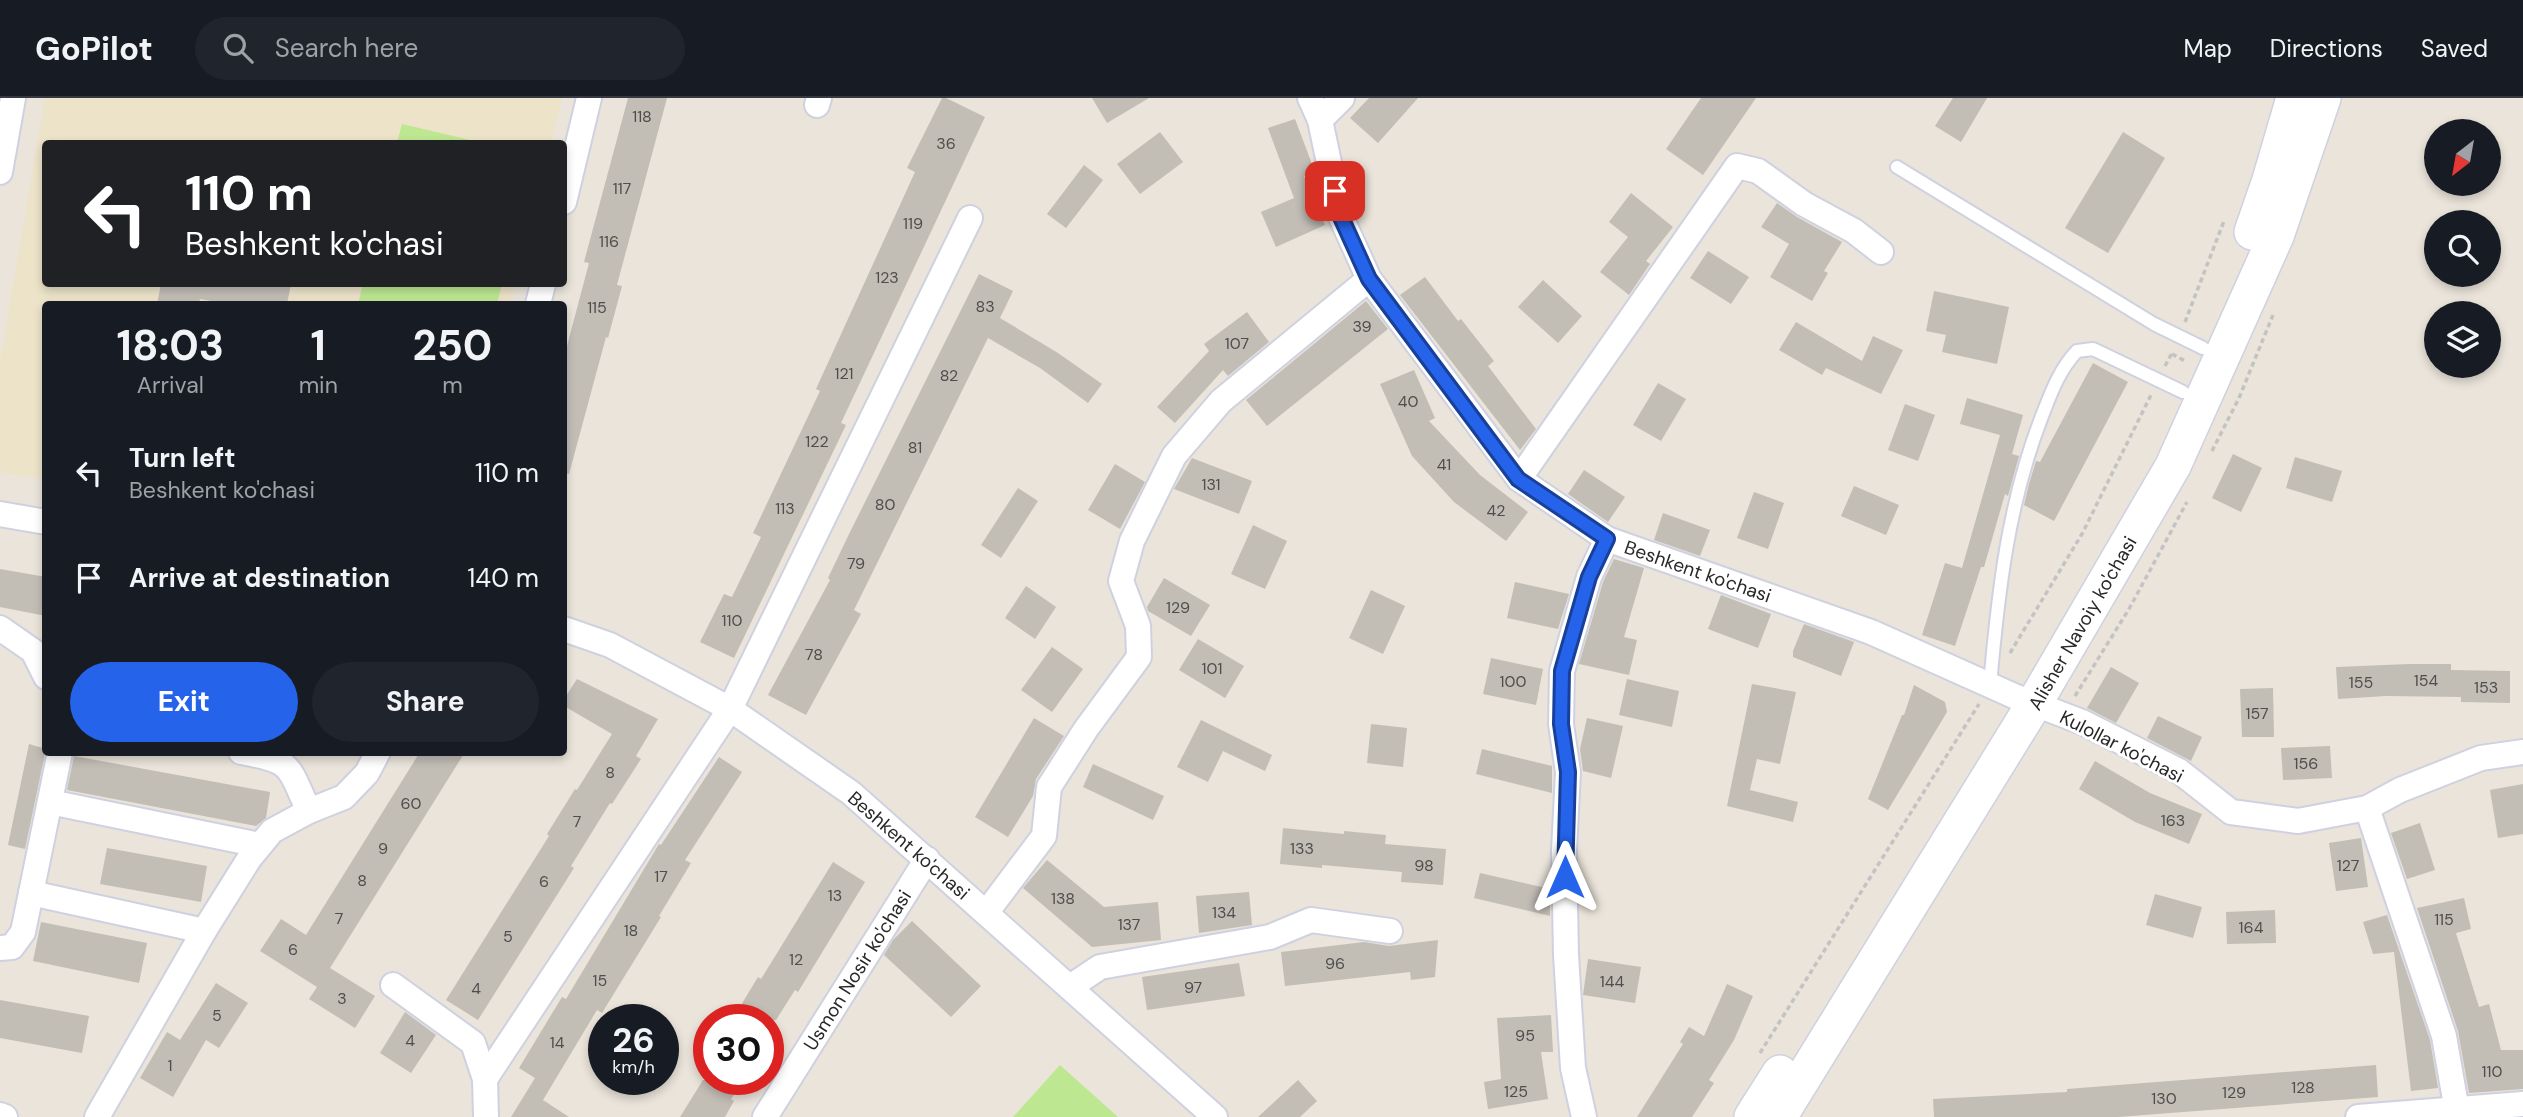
<!DOCTYPE html>
<style>
:root{--surface:#171b24;--page:#20242c;--text:#f1f3f6;--muted:#9ea1a6;--line:#363941;--accent:#2563eb}
body{margin:0;font-family:"DM Sans",sans-serif;background:var(--page);color:var(--text);height:100vh;display:flex;flex-direction:column;font-size:26px;white-space:nowrap}
*{box-sizing:border-box;margin:0}
p{font-size:23px;color:var(--muted)}
.icon{flex:none;width:38px;height:38px;fill:none;stroke:currentColor;stroke-width:2;stroke-linecap:round;stroke-linejoin:round}
.map{position:relative;flex:1;overflow:hidden}
.details{position:absolute;left:42px;top:203px;width:525px;height:455px;display:flex;flex-direction:column;background:var(--surface);border-radius:7px;box-shadow:0 4px 10px #0003}
.details>*{flex:none}
.guide{position:absolute;left:42px;top:42px;width:525px;height:147px;border-radius:7px;box-shadow:0 4px 10px #0003;background:#202124;color:#fff;overflow:hidden}
.needle{width:46px;rotate:211deg}
.fabs{position:absolute;left:2424px;top:21px;display:grid;gap:14px}
.fabs a{display:grid;place-items:center;width:77px;height:77px;border-radius:50%;background:var(--surface);box-shadow:0 4px 10px #0003;font-size:35px}
.speed{position:absolute;left:588px;top:906px;display:flex;gap:14px;font-size:35px;font-weight:700;text-align:center}
.speed>*{display:grid;place-content:center;width:91px;height:91px;border-radius:50%;background:var(--surface);box-shadow:0 4px 10px #0003;line-height:1}
.speed small{font-size:18px;font-weight:400}
.speed .limit{border:10px solid #d22;background:#fff;color:#111}
.pin{position:absolute;display:grid;place-items:center;width:60px;height:60px;color:#fff;margin:-30px;border-radius:14px;box-shadow:0 4px 10px #0006}
.me{position:absolute;width:77px;margin:-38px;rotate:0deg;stroke-linejoin:round;filter:drop-shadow(0 0 5px #0008)}
.turn{display:flex;align-items:center;gap:24px;height:147px;padding:0 28px;font-size:32px}
.turn .icon{width:91px;height:91px;stroke-width:2.5}
.turn b{display:block;font-size:49px;line-height:60px}
.eta{display:flex;justify-content:space-evenly;align-items:center;height:119px;text-align:center}
.eta b{font-size:42px;font-weight:700;line-height:49px}
.button{display:flex;gap:14px;margin-top:auto;padding:14px 28px}
.button a{flex:1;height:80px;border-radius:42px;background:var(--accent);color:#fff;font-size:28px;font-weight:700;line-height:80px;text-align:center}
.button a+a{background:var(--page);color:var(--text)}
ul{padding:0;list-style:none}
li{display:flex;align-items:center;gap:21px;height:105px;padding:0 28px}
li div{flex:1}
li b{display:block;font-size:26px}
li em{font-style:normal}
header{display:flex;align-items:center;gap:42px;box-sizing:border-box;height:98px;padding:0 35px;background:var(--surface);border-bottom:2px solid var(--line)}
header strong{font-size:33px}
nav{display:flex;gap:38px;margin-inline-start:auto;font-size:24px}
.search{width:490px;height:63px;background:var(--page);display:flex;align-items:center;gap:18px;box-sizing:border-box;padding:0 24px;border-radius:38px;color:var(--muted);font-size:26px}
.map>svg:first-child{display:block}
.education{fill:#ece3c9}
.pitch{fill:#bee792}
.building{fill:#c2beb6}
.lines{fill:none;stroke-linecap:round;stroke-linejoin:round}
.service-casing{stroke:#cfd1e1;stroke-width:16}
.minor-casing{stroke:#cfd1e1;stroke-width:28}
.secondary-casing{stroke:#cfd1e1;stroke-width:38}
.path{stroke:#c3c3c3;stroke-width:3.5;stroke-dasharray:5 3.5;stroke-linecap:butt}
.service{stroke:#fff;stroke-width:12}
.minor{stroke:#fff;stroke-width:24}
.secondary{stroke:#fff;stroke-width:35}
.route-casing{stroke:#184099;stroke-width:18}
.route{stroke:#2563eb;stroke-width:12}
.labels{text-anchor:middle;stroke-width:6;stroke-linejoin:round;paint-order:stroke}
.number-label{font-size:16px;fill:#4e4e4c}
.street-label{font-size:19px;fill:#282828;stroke:#fff}
</style>
<header>
<strong>GoPilot</strong>
<div class="search"><svg class="icon" aria-label="search" viewBox="0 0 24 24"><circle cx="10" cy="10" r="6"/><path d="M15 15l6 6"/></svg>Search here</div>
<nav><a>Map</a><a>Directions</a><a>Saved</a></nav>
</header>
<div class="map">
<svg width="2523" height="1019" viewBox="0 0 2523 1019">
<rect width="100%" height="100%" fill="#eae4da"/>
<!-- education -->
<polygon class="education" points="45,0 562,0 551,45 46,46 46,186 516,186 510,206 46,206 45,382 0,374 0,264"/>
<!-- pitch -->
<g class="pitch">
<polygon points="402,26 483,45 397,45"/>
<polygon points="363,186 502,186 497,206 358,206"/>
<polygon points="1060,967 1118,1019 1013,1019"/>
</g>
<!-- building -->
<g class="building">
<polygon points="628,0 667,0 617,187 622,188 608,240 606,239 569,376 564,375 564,247 567,248 589,165 584,164"/>
<polygon points="942,0 946,0 985,19 841,325 846,327 734,560 700,544 724,496 732,499 761,439 753,435 820,293 816,291 915,74 907,70"/>
<polygon points="1092,0 1149,0 1107,25"/>
<polygon points="1369,0 1418,0 1378,45 1350,20"/>
<polygon points="1701,0 1756,0 1703,77 1666,51"/>
<polygon points="1953,0 1987,0 1961,44 1935,28"/>
<polygon points="1295,21 1315,74 1304,78 1325,127 1276,149 1261,114 1294,100 1268,30"/>
<polygon points="1160,34 1183,64 1140,96 1117,66"/>
<polygon points="2123,34 2165,60 2108,155 2065,130"/>
<polygon points="1084,67 1103,82 1066,130 1047,116"/>
<polygon points="1631,95 1673,129 1646,163 1650,166 1629,197 1600,174 1628,139 1609,124"/>
<polygon points="1777,105 1797,119 1842,144 1824,173 1828,175 1812,203 1770,179 1789,146 1761,129"/>
<polygon points="1708,153 1749,179 1731,206 1690,180"/>
<polygon points="979,176 1013,193 1000,220 1058,255 1102,286 1088,305 1040,270 988,240 854,512 861,516 806,617 768,597 830,482 828,480 851,432"/>
<polygon points="1425,179 1458,223 1461,221 1494,263 1488,268 1536,331 1520,352 1400,197"/>
<polygon points="1543,182 1582,218 1558,245 1518,209"/>
<polygon points="161,186 291,186 287,206 229,206 200,201 199,206 157,206"/>
<polygon points="1934,193 2009,209 1997,266 1942,254 1946,237 1926,233"/>
<polygon points="1366,203 1388,231 1267,328 1246,302"/>
<polygon points="1247,214 1269,244 1228,278 1223,272 1175,325 1157,309 1209,253 1204,246"/>
<polygon points="1796,224 1862,263 1873,238 1903,252 1881,296 1826,270 1822,277 1779,252"/>
<polygon points="2093,265 2128,284 2054,423 2024,407 2029,386 2036,363 2040,364"/>
<polygon points="1414,272 1435,320 1429,323 1480,377 1528,414 1506,443 1454,404 1412,358 1380,286"/>
<polygon points="1658,285 1686,301 1661,343 1633,327"/>
<polygon points="1967,300 2023,317 2012,356 2019,358 2008,398 2005,396 1984,469 1981,469 1955,548 1922,537 1945,465 1962,470 2000,337 1960,326"/>
<polygon points="1905,306 1935,317 1918,363 1888,352"/>
<polygon points="2233,356 2262,370 2241,414 2212,400"/>
<polygon points="2295,359 2342,373 2332,404 2286,390"/>
<polygon points="1192,360 1252,383 1239,416 1174,391"/>
<polygon points="1115,366 1145,384 1120,431 1088,412"/>
<polygon points="1584,372 1625,399 1608,424 1568,396"/>
<polygon points="1854,388 1899,407 1886,437 1841,418"/>
<polygon points="1018,390 1038,403 1001,460 981,447"/>
<polygon points="1754,394 1784,405 1768,451 1737,440"/>
<polygon points="1663,415 1710,432 1700,458 1654,442"/>
<polygon points="1253,427 1287,443 1265,491 1231,476"/>
<polygon points="1614,461 1644,470 1624,539 1637,542 1629,577 1579,566 1603,484"/>
<polygon points="0,471 46,479 46,518 0,509"/>
<polygon points="1164,480 1210,507 1191,538 1148,513 1147,509"/>
<polygon points="1515,484 1569,496 1558,531 1507,520"/>
<polygon points="1026,488 1056,509 1035,541 1005,520"/>
<polygon points="1371,492 1405,508 1383,556 1349,540"/>
<polygon points="1721,497 1771,516 1758,550 1708,531"/>
<polygon points="1804,526 1854,544 1841,578 1793,559 1793,553"/>
<polygon points="1198,541 1244,568 1225,600 1179,572"/>
<polygon points="1052,549 1083,571 1052,614 1021,592"/>
<polygon points="1491,560 1543,571 1536,607 1483,596"/>
<polygon points="2409,566 2451,566 2451,572 2510,573 2510,605 2461,604 2461,599 2386,598 2338,601 2336,569"/>
<polygon points="2111,569 2139,585 2116,625 2087,610"/>
<polygon points="577,581 658,621 636,658 641,661 612,706 610,705 571,768 574,770 478,922 446,902 549,738 547,736 575,691 577,692 612,636 564,608 564,601"/>
<polygon points="1627,581 1679,593 1672,629 1619,617"/>
<polygon points="1752,586 1796,594 1780,666 1757,661 1750,692 1798,704 1793,724 1727,708"/>
<polygon points="1914,587 1945,604 1947,614 1888,712 1868,701 1902,617 1904,617"/>
<polygon points="2273,590 2274,639 2242,639 2240,591"/>
<polygon points="2158,618 2202,639 2191,663 2147,640"/>
<polygon points="1034,620 1064,638 1036,681 1033,698 1008,739 975,719"/>
<polygon points="1587,620 1623,628 1611,680 1583,673 1580,651"/>
<polygon points="1201,622 1272,657 1265,673 1223,653 1208,684 1177,669"/>
<polygon points="1371,626 1407,630 1403,669 1367,665"/>
<polygon points="29,646 46,651 25,751 8,747"/>
<polygon points="2330,648 2332,680 2283,682 2281,650"/>
<polygon points="1482,651 1552,668 1552,695 1476,676"/>
<polygon points="420,654 465,654 330,870 375,898 355,930 309,901 317,889 260,853 281,821 306,837"/>
<polygon points="74,658 270,694 266,720 256,728 67,692"/>
<polygon points="719,659 742,674 685,762 691,765 659,818 661,819 602,915 597,912 543,1002 569,1019 511,1019 535,980 519,970 562,899 566,901 659,746 661,747"/>
<polygon points="2095,663 2150,695 2202,716 2189,746 2135,724 2079,691"/>
<polygon points="1093,666 1164,698 1153,722 1083,689"/>
<polygon points="2523,686 2523,736 2498,740 2490,692"/>
<polygon points="2420,725 2435,772 2407,781 2391,735"/>
<polygon points="1283,730 1344,736 1344,733 1386,737 1385,746 1446,751 1443,787 1401,784 1402,774 1322,767 1322,770 1280,766"/>
<polygon points="2361,740 2368,789 2336,793 2329,745"/>
<polygon points="107,750 207,768 201,804 100,786"/>
<polygon points="1047,762 1104,809 1158,804 1161,842 1092,849 1023,790"/>
<polygon points="833,764 865,784 798,894 795,892 776,922 732,922 758,879 761,881"/>
<polygon points="1480,775 1550,791 1550,818 1474,800"/>
<polygon points="1249,794 1252,827 1199,835 1196,798"/>
<polygon points="2155,796 2202,809 2193,840 2146,827"/>
<polygon points="2464,800 2471,831 2456,835 2479,909 2489,906 2501,952 2523,952 2523,991 2469,995 2458,933 2417,810"/>
<polygon points="2275,812 2276,845 2227,846 2226,814"/>
<polygon points="2387,817 2430,942 2438,990 2411,993 2394,854 2373,856 2363,824"/>
<polygon points="912,823 981,888 951,919 884,857 893,842"/>
<polygon points="41,824 147,845 139,885 33,863"/>
<polygon points="1438,842 1435,879 1411,882 1410,874 1285,888 1281,854 1364,844 1389,848"/>
<polygon points="1588,861 1641,869 1635,905 1583,897"/>
<polygon points="1239,865 1245,898 1147,912 1142,879"/>
<polygon points="216,885 248,905 219,950 206,942 173,999 140,980 167,934 180,942"/>
<polygon points="1727,886 1753,898 1734,942 1709,982 1714,985 1692,1019 1637,1019 1683,946 1680,944 1689,929 1704,938"/>
<polygon points="0,902 89,918 82,955 0,940"/>
<polygon points="405,914 436,937 411,975 380,955"/>
<polygon points="1551,917 1553,954 1541,954 1548,1001 1488,1011 1484,984 1501,981 1497,920"/>
<polygon points="2376,967 2378,999 2118,1019 1934,1019 1933,1001 2067,994 2067,991"/>
<polygon points="703,982 743,982 731,1001 734,1003 725,1019 680,1019"/>
<polygon points="1298,982 1317,1003 1300,1019 1258,1019"/>
</g>
<g class="lines">
<!-- service casing -->
<g class="service-casing">
<g id="service">
<polyline points="1897,69 2154,226 2203,250"/>
<path d="M1990,587C1998,495 2008,405 2042,318C2051,295 2059,272 2077,253L2093,251L2183,294"/>
</g>
</g>
<!-- minor casing -->
<g class="minor-casing">
<g id="minor">
<polyline points="1310,0 1320,22 1340,117 1369,181 1519,381 1607,441 1871,534 2014,598 2082,624 2179,673 2231,714 2298,723 2367,710 2400,692 2481,660 2523,654"/>
<polyline points="817,7 819,0"/>
<polyline points="1320,22 1342,0"/>
<polyline points="0,74 13,0"/>
<polyline points="564,104 589,0"/>
<polyline points="538,206 543,186"/>
<polyline points="1519,381 1737,68 1758,73 1804,106 1854,133 1881,154"/>
<polyline points="0,416 46,424"/>
<polyline points="0,530 33,553 46,579"/>
<polyline points="564,531 610,547 730,611 851,695 1215,1019"/>
<path d="M241,654C294,663 287,667 309,713"/>
<polyline points="50,704 260,747"/>
<polyline points="2367,710 2444,938 2458,1019"/>
<polyline points="31,795 204,833"/>
<polyline points="986,815 1044,738 1049,689 1086,631 1139,559 1138,528 1121,483 1132,443 1174,358 1221,303 1369,181"/>
<polyline points="0,850 12,849 23,834 60,654"/>
<polyline points="393,887 473,945 485,981 486,1019"/>
<polyline points="1070,889 1100,869 1270,839 1311,822 1390,833"/>
<polyline points="485,981 730,611 970,120"/>
<polyline points="0,1017 5,1019"/>
<polyline points="97,1019 204,833 249,761 272,733 309,713 344,699 367,675 378,654"/>
<polyline points="765,1019 927,761"/>
<polyline points="1584,1019 1573,970 1566,857 1564,753 1568,674 1561,626 1562,573 1589,479 1607,441"/>
<polyline points="2358,1019 2523,1006"/>
</g>
</g>
<!-- secondary casing -->
<g class="secondary-casing">
<g id="secondary">
<polyline points="2252,134 2270,82 2294,0"/>
<polyline points="1752,1019 1780,975"/>
<polyline points="1779,1019 2034,606 2173,368 2276,138 2323,0"/>
</g>
</g>
<!-- path -->
<g class="path">
<polyline points="2185,224 2224,123"/>
<polyline points="2172,256 2185,263"/>
<polyline points="2165,268 2173,253"/>
<polyline points="2212,353 2239,300 2273,217"/>
<polyline points="2010,555 2082,436 2151,297"/>
<polyline points="2075,598 2129,511 2187,404"/>
<polyline points="1760,955 1979,606"/>
</g>
<!-- service -->
<use href="#service" class="service"/>
<!-- minor -->
<use href="#minor" class="minor"/>
<!-- secondary -->
<use href="#secondary" class="secondary"/>
</g>
<g class="lines">
<!-- route casing -->
<g class="route-casing">
<polyline id="route" points="1335,93 1340,117 1369,181 1518,381 1607,441 1589,479 1562,573 1561,626 1568,674 1565,779"/>
</g>
<!-- route -->
<use href="#route" class="route"/>
</g>
<g class="labels">
<!-- number labels -->
<g class="number-label">
<text x="642" y="24">118</text>
<text x="946" y="51">36</text>
<text x="622" y="96">117</text>
<text x="913" y="131">119</text>
<text x="609" y="149">116</text>
<text x="887" y="185">123</text>
<text x="985" y="214">83</text>
<text x="597" y="215">115</text>
<text x="1362" y="234">39</text>
<text x="1237" y="251">107</text>
<text x="844" y="281">121</text>
<text x="949" y="283">82</text>
<text x="1408" y="309">40</text>
<text x="817" y="349">122</text>
<text x="915" y="355">81</text>
<text x="1444" y="372">41</text>
<text x="1211" y="392">131</text>
<text x="885" y="412">80</text>
<text x="785" y="416">113</text>
<text x="1496" y="418">42</text>
<text x="856" y="471">79</text>
<text x="1178" y="515">129</text>
<text x="732" y="528">110</text>
<text x="814" y="562">78</text>
<text x="1212" y="576">101</text>
<text x="2426" y="588">154</text>
<text x="1513" y="589">100</text>
<text x="2361" y="590">155</text>
<text x="2486" y="595">153</text>
<text x="2257" y="621">157</text>
<text x="2306" y="671">156</text>
<text x="610" y="680">8</text>
<text x="411" y="711">60</text>
<text x="2173" y="728">163</text>
<text x="577" y="729">7</text>
<text x="383" y="756">9</text>
<text x="1302" y="756">133</text>
<text x="1424" y="773">98</text>
<text x="2348" y="773">127</text>
<text x="661" y="784">17</text>
<text x="362" y="788">8</text>
<text x="544" y="789">6</text>
<text x="835" y="803">13</text>
<text x="1063" y="806">138</text>
<text x="1224" y="820">134</text>
<text x="339" y="826">7</text>
<text x="2444" y="827">115</text>
<text x="1129" y="832">137</text>
<text x="2251" y="835">164</text>
<text x="631" y="838">18</text>
<text x="508" y="844">5</text>
<text x="293" y="857">6</text>
<text x="796" y="867">12</text>
<text x="1335" y="871">96</text>
<text x="600" y="888">15</text>
<text x="1612" y="889">144</text>
<text x="1193" y="895">97</text>
<text x="476" y="896">4</text>
<text x="342" y="906">3</text>
<text x="217" y="923">5</text>
<text x="1525" y="943">95</text>
<text x="410" y="948">4</text>
<text x="557" y="950">14</text>
<text x="170" y="973">1</text>
<text x="2492" y="979">110</text>
<text x="2303" y="995">128</text>
<text x="1516" y="999">125</text>
<text x="2234" y="1000">129</text>
<text x="2164" y="1006">130</text>
</g>
<!-- street labels -->
<g class="street-label">
<text transform="translate(1698 473) rotate(19)" y="7">Beshkent ko'chasi</text>
<text transform="translate(2082 525) rotate(-60)" y="7">Alisher Navoiy ko'chasi</text>
<text transform="translate(2122 648) rotate(27)" y="7">Kulollar ko'chasi</text>
<text transform="translate(909 747) rotate(41)" y="7">Beshkent ko'chasi</text>
<text transform="translate(857 872) rotate(-58)" y="7">Usmon Nosir ko'chasi</text>
</g>
</g>
</svg>
<div class="fabs">
<a><svg class="needle" viewBox="-14 -14 28 28"><path d="M0-13l5 13h-10z" fill="#e53935"/><path d="M0 13l5-13h-10z" fill="#9ea1a6"/></svg></a>
<a><svg class="icon" aria-label="search" viewBox="0 0 24 24"><circle cx="10" cy="10" r="6"/><path d="M15 15l6 6"/></svg></a>
<a><svg class="icon" aria-label="layers" viewBox="0 0 24 24"><path d="M12 4l9 5-9 5-9-5zM3 14l9 5 9-5"/></svg></a>
</div>
<div class="speed"><div>26<small>km/h</small></div><div class="limit">30</div></div>
<div class="pin" style="left:1335px;top:93px;background:#d93025"><svg class="icon" aria-label="arrive" viewBox="0 0 24 24"><path d="M6 21V4h12l-3 4 3 4H6"/></svg></div>
<svg class="me" style="left:1565px;top:779px" viewBox="-20 -20 40 40"><path d="M0-17L14 15 0 8-14 15z" fill="#2563eb" stroke="#fff" stroke-width="4"/></svg>
<div class="guide">
<div class="turn"><svg class="icon" aria-label="left" viewBox="0 0 24 24"><path d="M17 20v-9H6M10 6l-5 5 5 5"/></svg><div><b>110 m</b>Beshkent ko'chasi</div></div>
</div>
<section class="details">
<div class="eta">
<div><b>18:03</b><p>Arrival</p></div>
<div><b>1</b><p>min</p></div>
<div><b>250</b><p>m</p></div>
</div>
<ul>
<li><svg class="icon" aria-label="left" viewBox="0 0 24 24"><path d="M17 20v-9H6M10 6l-5 5 5 5"/></svg><div><b>Turn left</b><p>Beshkent ko'chasi</p></div><em>110 m</em></li>
<li><svg class="icon" aria-label="arrive" viewBox="0 0 24 24"><path d="M6 21V4h12l-3 4 3 4H6"/></svg><div><b>Arrive at destination</b></div><em>140 m</em></li>
</ul>
<div class="button"><a>Exit</a><a>Share</a></div>
</section>
</div>
